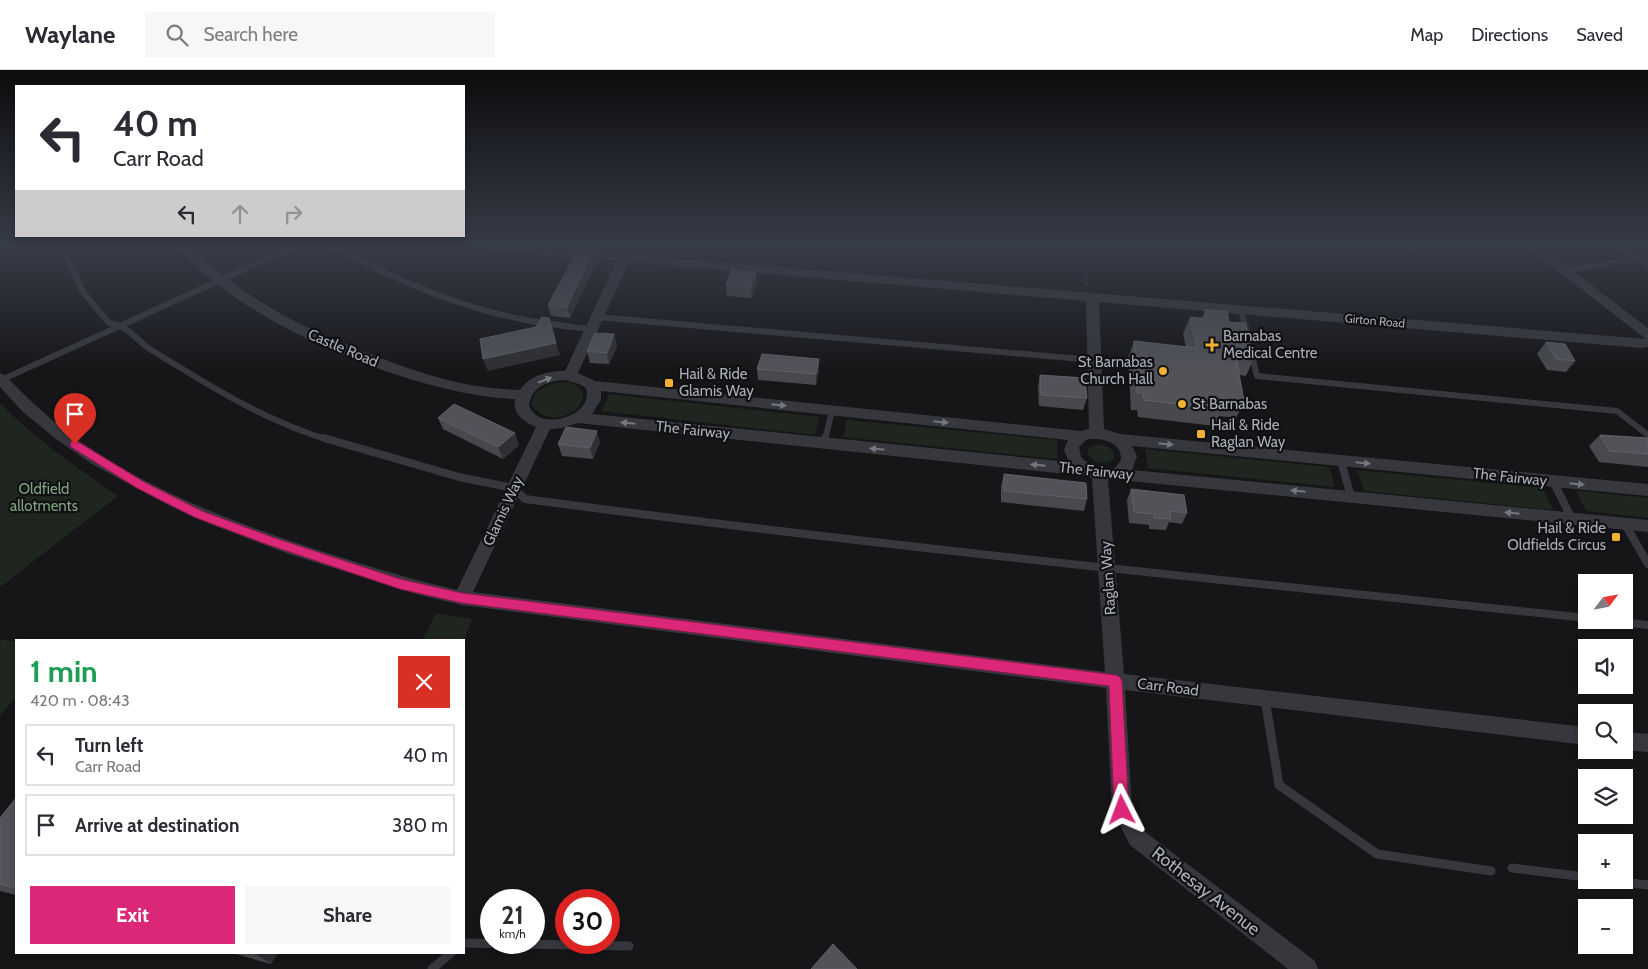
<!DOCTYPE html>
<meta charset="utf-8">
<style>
:root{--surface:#fff;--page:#f7f7f7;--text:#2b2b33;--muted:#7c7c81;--line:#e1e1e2;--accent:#db2777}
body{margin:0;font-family:Cabin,sans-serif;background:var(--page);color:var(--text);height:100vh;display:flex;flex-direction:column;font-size:19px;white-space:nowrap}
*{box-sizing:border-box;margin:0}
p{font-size:16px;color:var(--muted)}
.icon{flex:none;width:28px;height:28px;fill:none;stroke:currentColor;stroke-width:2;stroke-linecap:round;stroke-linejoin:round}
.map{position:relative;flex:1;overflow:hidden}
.sheet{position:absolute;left:15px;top:569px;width:450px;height:315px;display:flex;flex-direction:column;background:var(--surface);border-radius:0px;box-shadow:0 2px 8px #0003}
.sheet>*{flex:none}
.guide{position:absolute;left:15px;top:15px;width:450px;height:152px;border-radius:0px;box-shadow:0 2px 8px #0003;background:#fff;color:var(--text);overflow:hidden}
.needle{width:32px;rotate:58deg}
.fabs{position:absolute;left:1578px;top:504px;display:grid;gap:10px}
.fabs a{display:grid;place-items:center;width:55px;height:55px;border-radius:0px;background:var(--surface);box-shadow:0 2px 8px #0003;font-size:25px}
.speed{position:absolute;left:480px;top:819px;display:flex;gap:10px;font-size:25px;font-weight:700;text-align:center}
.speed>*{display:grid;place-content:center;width:65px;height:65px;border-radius:50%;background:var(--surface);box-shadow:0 2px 8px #0003;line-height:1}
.speed small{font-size:12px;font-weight:400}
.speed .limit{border:8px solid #d22;background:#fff;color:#111}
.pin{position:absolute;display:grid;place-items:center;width:42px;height:42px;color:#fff;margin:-51px -21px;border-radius:50% 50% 50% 0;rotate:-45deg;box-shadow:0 0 5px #0007}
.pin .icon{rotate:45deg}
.me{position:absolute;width:55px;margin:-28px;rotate:357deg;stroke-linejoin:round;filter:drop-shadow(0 0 4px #0008)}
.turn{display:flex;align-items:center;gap:18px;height:105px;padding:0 15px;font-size:22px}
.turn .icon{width:65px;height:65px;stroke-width:2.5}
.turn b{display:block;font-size:35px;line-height:42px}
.lanes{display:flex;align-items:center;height:48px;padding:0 15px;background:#0003;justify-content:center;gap:25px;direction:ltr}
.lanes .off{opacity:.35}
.round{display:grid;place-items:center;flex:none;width:52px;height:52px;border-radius:0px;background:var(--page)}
.headline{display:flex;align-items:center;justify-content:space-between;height:85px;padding:0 15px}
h1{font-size:30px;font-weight:800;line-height:38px;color:#1e9e55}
.button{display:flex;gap:10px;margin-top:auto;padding:10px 15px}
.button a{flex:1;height:58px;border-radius:0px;background:var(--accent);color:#fff;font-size:20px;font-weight:800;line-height:58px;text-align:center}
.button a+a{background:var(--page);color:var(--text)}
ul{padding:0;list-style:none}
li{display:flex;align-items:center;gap:15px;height:62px;margin:0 10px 8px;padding:0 5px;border:2px solid var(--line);border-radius:0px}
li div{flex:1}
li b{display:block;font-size:19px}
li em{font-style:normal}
header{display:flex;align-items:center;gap:30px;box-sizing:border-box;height:70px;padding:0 25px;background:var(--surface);border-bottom:1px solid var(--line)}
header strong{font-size:24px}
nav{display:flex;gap:28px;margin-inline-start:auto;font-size:18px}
.search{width:350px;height:45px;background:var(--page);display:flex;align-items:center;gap:12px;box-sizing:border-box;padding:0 18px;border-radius:0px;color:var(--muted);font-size:19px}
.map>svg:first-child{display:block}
.green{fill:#1e261f}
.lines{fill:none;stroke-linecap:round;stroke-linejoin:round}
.path{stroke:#3d3f44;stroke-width:2.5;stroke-dasharray:2 3;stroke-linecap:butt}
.lane-far2{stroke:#37383d;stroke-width:6}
.lane-far1{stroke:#37383d;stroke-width:8}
.lane{stroke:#37383d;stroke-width:9}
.street{fill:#37383d;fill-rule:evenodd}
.wall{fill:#47494d}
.shaded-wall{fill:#2f3033}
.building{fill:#525359;stroke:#5f6168}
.oneway{fill:#757881}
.route{fill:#db2777;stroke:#8e194d}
.poi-dot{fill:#f2b134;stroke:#111113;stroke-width:2}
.labels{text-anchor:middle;stroke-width:4.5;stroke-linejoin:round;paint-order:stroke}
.far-street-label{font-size:12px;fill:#a8adb8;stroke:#111113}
.poi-label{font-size:15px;fill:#a8adb8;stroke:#111113;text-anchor:start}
.street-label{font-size:15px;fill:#a8adb8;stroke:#111113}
.park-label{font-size:15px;fill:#7fa381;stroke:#111113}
.near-street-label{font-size:18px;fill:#a8adb8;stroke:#111113}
</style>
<header>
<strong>Waylane</strong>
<div class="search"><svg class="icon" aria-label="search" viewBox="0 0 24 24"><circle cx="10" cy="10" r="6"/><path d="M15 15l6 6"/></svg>Search here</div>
<nav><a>Map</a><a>Directions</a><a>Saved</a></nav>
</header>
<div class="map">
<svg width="1648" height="899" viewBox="0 0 1648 899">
<rect width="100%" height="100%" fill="#161618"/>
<!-- green -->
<g class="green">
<path d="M567,312L578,316L583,324C583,348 542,357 531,333C537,316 551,313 567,312Z"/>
<polygon points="609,324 819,347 815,365 601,341"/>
<path d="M0,333C35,369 76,397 118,426L0,517Z"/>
<polygon points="847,350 1057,370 1057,389 843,367"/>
<polygon points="1099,374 1108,377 1113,381 1114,388 1110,392 1097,393 1088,385 1088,378"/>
<polygon points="1145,379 1329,397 1335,417 1148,398"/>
<polygon points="1357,400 1542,418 1553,440 1364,421"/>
<polygon points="1576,421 1648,428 1648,448 1586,441"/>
<polygon points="436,543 472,549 464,570 423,570"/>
<polygon points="0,569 16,572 16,627 0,646"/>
</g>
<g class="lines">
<!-- path -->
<g class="path">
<polyline points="1085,177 1087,214"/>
<polyline points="1408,177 1419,184"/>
</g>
<!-- lane-far2 -->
<g class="lane-far2">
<path d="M62,177L83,222L109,253C130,256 136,271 153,281C208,315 267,352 329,370"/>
<path d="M335,177C393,209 456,236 521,249C544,254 567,256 590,259"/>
<polyline points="1621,177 1648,195"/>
<polyline points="1564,201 1637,188"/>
<polyline points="1241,240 1247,262"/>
<polyline points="596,247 1093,290"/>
<polyline points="1251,281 1257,306 1617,341 1648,365"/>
<polyline points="1,310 293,177"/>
<polyline points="825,370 832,340"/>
</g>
<!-- lane-far1 -->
<g class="lane-far1">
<path d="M324,368L459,407L513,418L525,429C878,476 1232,511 1586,548"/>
<polyline points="824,373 825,368"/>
<polyline points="1341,391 1351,427"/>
<polyline points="1553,411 1572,449"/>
<polyline points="1625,454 1648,494"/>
<polyline points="1604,550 1648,555"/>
</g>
<!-- lane -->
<g class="lane">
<polyline points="1265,629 1279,715 1377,784 1491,801"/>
<polyline points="1512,798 1586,807"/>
<polyline points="1607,810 1648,815"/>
<polyline points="464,873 629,876"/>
<polyline points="432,899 452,882"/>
</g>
<!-- street -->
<g class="street">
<path d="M179,177H192C243,229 306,260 373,285C425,305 464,318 520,320C530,305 548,301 565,301L617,191L491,181L485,177H536L1646,269L1527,177H1541L1648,258V277L1641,278L1099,232L1104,359L1120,364L1648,414V426L1132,376L1137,386L1132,400L1648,450V462L1119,410H1108L1124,604L1586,657V675L1125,620L1132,738L1144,761L1315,891L1318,899H1288L1130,775L1112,740L1106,618L462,535L420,525L289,484L210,454L170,436L92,394L56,369L23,342L0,317V303L5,305C24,325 44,344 66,361C129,409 205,441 279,467C338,487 397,506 457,520L536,357C524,352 512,344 515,329C422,327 236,253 179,177ZM629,192L1086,231L1089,359L1081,361L595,311L578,303ZM565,310L579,314L586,318C595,347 536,363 529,335C532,316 548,311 565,310ZM601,321L1068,370L1064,380L1069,392L592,344L601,330ZM578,353L1085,406L1092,408L1105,602L473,522L550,359L562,358ZM1090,369C1105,368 1122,373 1121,390L1115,398C1101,399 1091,397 1081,387L1079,377L1086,370Z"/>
<polygon points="1624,662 1648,664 1648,682 1624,680"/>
</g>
</g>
<!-- wall -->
<g class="wall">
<polygon points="585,177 604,177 602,181 594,180 597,191 570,248 551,246 548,235 586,179"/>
<polygon points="757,213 752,228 727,226 726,215"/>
<polygon points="1205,240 1229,252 1254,288 1246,306 1239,305 1244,331 1236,348 1219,346 1215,356 1138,347 1137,340 1131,340 1128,288 1134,271 1186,277 1183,264 1190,247 1202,248"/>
<polygon points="614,264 617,276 609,294 590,293 587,281"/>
<polygon points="1546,272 1575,291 1566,302 1547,300 1537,284"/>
<polygon points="757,299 819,301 816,315 758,310"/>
<polygon points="1040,305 1087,328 1083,340 1039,336 1038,316"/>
<polygon points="438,348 519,375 503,389 443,359"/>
<polygon points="1600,365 1648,368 1648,397 1599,392 1589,376"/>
<polygon points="600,372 593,389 562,386 558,374"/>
<polygon points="1004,404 1087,429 1084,441 1001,432 1001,416"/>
<polygon points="1131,419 1187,443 1182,454 1169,452 1166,460 1149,459 1149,455 1129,453 1127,430"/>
<polygon points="16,728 16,825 0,821 0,748"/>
<polygon points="229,882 278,882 271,894"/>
</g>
<!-- shaded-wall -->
<g class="shaded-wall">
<polygon points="594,180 597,191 570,248 567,237"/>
<polygon points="756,202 757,213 752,228 751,217"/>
<polygon points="614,264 617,276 609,294 607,283"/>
<polygon points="556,273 560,285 488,301 483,289"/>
<polygon points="819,289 819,301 816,315 816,304"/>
<polygon points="597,361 600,372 593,389 590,378"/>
<polygon points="515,363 519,375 503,389 498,377"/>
<polygon points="252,882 278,882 271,894"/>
</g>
<!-- building -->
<g class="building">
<polygon points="578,179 594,180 567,237 548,235"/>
<polygon points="731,200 756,202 751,217 726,215"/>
<polygon points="1205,240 1227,241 1229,252 1245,253 1254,288 1236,287 1244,331 1221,328 1223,339 1144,330 1143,323 1137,323 1134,271 1197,278 1190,247 1207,249"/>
<polygon points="542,247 549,248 556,273 483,289 480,269 536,257"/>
<polygon points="595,263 614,264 607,283 587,281"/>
<polygon points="1546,272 1565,274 1575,291 1556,289"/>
<polygon points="762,284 819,289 816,304 757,299"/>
<polygon points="1040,305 1085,308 1087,328 1041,325"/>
<polygon points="454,334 515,363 498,377 438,348"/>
<polygon points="566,357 597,361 590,378 558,374"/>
<polygon points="1600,365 1648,368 1648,384 1609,381"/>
<polygon points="1004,404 1086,413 1087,429 1004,421"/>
<polygon points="1131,419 1184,425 1187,443 1170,441 1171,449 1154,448 1154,444 1134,442"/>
<polygon points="16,728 16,818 0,814 0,748"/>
<polygon points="833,874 857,899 811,899"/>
</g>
<!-- one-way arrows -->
<defs><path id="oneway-solid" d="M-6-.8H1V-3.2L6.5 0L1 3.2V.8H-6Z" transform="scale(1.25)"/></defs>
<g class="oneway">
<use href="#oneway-solid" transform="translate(545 310) rotate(-21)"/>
<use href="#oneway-solid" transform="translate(779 335) rotate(6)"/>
<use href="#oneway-solid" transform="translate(941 352) rotate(6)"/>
<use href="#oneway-solid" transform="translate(628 353) rotate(-174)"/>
<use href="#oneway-solid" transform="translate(1166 374) rotate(6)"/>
<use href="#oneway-solid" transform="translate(877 379) rotate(-174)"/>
<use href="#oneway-solid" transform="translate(1363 393) rotate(6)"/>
<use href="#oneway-solid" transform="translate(1038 395) rotate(-174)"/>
<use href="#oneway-solid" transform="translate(1577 414) rotate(6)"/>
<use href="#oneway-solid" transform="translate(1298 421) rotate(-174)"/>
<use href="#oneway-solid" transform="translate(1512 443) rotate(-174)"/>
</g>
<!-- sky -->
<linearGradient id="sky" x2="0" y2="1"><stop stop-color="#0c0c0d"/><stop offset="0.58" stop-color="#363c48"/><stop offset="1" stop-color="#363c48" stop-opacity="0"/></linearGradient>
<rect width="1648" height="303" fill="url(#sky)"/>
<!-- route -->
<polygon class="route" points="75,370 144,412 202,441 272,467 400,509 462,523 1116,605 1120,607 1122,611 1129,740 1127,745 1122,747 1117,745 1114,740 1109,616 462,533 400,519 263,473 194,447 137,418 71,377 70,374 71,371"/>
<!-- markers -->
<g class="poi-dot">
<path d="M1209.5 267.5h5v5h5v5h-5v5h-5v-5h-5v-5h5z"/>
<circle cx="1163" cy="301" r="5"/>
<rect x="664" y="308" width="10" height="10" rx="2.5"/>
<circle cx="1182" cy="334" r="5"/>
<rect x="1196" y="359" width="10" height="10" rx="2.5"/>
<rect x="1611" y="462" width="10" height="10" rx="2.5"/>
</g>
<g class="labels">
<!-- far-street labels -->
<g class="far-street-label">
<text transform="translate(1375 251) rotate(5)" y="4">Girton Road</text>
</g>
<!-- poi labels -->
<g class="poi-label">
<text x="1223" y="271">Barnabas<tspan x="1223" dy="17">Medical Centre</tspan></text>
<text x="1153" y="297" text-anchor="end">St Barnabas<tspan x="1153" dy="17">Church Hall</tspan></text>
<text x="679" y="309">Hail &amp; Ride<tspan x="679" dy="17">Glamis Way</tspan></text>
<text x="1192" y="339">St Barnabas</text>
<text x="1211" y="360">Hail &amp; Ride<tspan x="1211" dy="17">Raglan Way</tspan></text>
<text x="1606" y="463" text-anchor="end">Hail &amp; Ride<tspan x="1606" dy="17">Oldfields Circus</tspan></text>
</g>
<!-- street labels -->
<g class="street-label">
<text transform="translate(343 278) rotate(23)" y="5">Castle Road</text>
<text transform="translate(693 360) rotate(6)" y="5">The Fairway</text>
<text transform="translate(1096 401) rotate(6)" y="5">The Fairway</text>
<text transform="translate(1510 407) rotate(6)" y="5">The Fairway</text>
<text transform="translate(503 441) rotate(-65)" y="5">Glamis Way</text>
<text transform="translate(1108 508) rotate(-94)" y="5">Raglan Way</text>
<text transform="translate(1168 617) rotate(7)" y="5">Carr Road</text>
</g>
<!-- park labels -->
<g class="park-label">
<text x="44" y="424">Oldfield<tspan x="44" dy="17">allotments</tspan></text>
</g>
<!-- near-street labels -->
<g class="near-street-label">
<text transform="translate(1206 821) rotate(38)" y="6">Rothesay Avenue</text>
</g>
</g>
</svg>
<div class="fabs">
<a><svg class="needle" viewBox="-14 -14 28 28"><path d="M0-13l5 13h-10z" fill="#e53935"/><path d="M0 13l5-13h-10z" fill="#7c7c81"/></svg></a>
<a><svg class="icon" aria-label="sound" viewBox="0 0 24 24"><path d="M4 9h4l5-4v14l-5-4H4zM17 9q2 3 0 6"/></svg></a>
<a><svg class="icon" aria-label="search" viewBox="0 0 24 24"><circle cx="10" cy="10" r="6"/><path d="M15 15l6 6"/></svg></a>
<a><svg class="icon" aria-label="layers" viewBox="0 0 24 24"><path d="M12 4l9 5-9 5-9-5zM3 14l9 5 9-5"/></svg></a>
<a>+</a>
<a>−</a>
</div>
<div class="speed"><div>21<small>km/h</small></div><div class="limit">30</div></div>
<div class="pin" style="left:75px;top:374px;background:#d93025"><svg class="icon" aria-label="arrive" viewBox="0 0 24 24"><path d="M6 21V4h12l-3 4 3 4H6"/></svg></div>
<svg class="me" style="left:1122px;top:740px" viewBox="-20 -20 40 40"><path d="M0-17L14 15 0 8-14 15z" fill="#db2777" stroke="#fff" stroke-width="4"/></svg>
<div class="guide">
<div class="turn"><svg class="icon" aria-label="left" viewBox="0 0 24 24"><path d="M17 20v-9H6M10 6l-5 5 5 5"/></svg><div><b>40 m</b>Carr Road</div></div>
<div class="lanes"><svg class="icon" aria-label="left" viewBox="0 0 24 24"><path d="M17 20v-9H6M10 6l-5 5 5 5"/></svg><svg class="icon off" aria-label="ahead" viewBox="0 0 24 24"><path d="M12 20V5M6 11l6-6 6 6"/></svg><svg class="icon off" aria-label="right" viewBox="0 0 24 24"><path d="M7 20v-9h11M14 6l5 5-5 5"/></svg></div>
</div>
<section class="sheet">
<div class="headline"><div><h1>1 min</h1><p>420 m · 08:43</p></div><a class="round" style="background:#d93025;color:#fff"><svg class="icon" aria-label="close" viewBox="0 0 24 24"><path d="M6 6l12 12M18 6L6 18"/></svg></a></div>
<ul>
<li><svg class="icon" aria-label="left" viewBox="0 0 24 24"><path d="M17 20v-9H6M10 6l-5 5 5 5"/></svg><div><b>Turn left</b><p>Carr Road</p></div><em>40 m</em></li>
<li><svg class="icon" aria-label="arrive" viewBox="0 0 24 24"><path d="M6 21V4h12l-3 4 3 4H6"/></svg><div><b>Arrive at destination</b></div><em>380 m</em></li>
</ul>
<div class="button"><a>Exit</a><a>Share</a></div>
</section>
</div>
